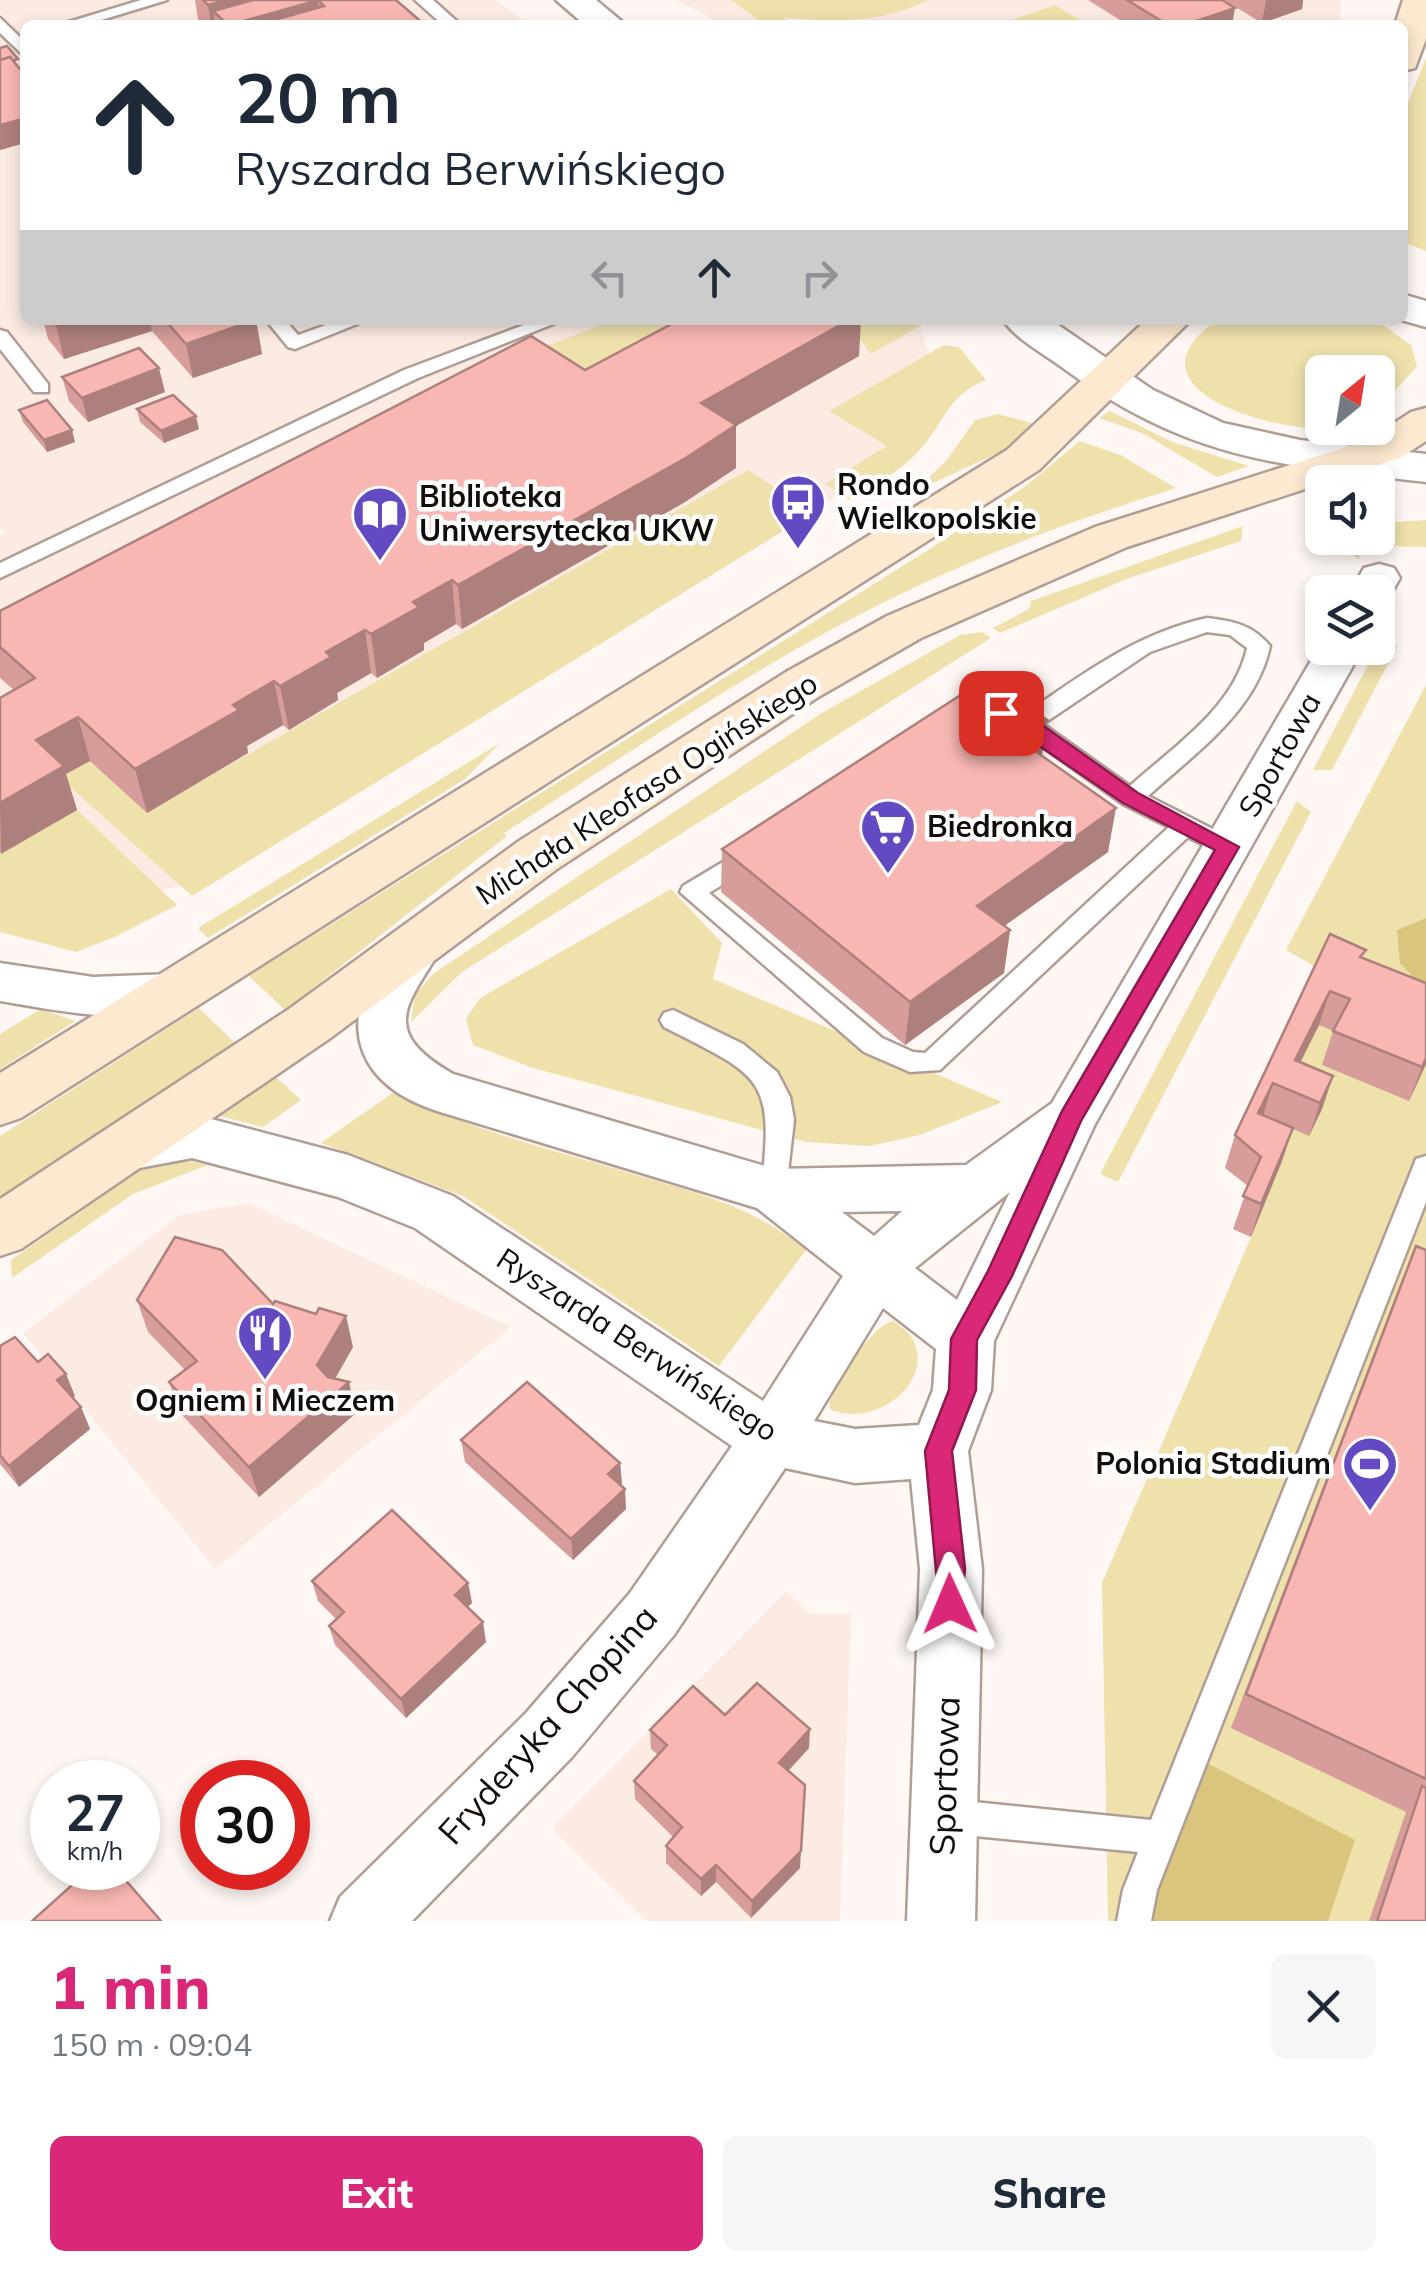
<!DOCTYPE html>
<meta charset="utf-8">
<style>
:root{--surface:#fff;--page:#f6f6f7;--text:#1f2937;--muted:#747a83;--accent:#db2777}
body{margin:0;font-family:Mulish,sans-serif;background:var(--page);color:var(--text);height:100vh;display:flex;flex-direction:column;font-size:38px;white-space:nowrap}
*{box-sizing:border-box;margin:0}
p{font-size:32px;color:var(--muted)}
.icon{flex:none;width:55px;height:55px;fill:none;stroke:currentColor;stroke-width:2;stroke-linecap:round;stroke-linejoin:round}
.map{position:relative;height:1921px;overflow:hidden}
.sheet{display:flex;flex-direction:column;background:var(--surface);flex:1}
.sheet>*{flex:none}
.guide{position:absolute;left:20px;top:20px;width:1388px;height:305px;border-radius:15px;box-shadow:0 5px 15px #0003;background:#fff;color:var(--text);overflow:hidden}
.needle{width:65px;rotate:30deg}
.controls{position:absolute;left:1305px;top:355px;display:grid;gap:20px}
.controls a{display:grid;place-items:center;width:90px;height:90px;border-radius:15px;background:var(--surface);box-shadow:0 5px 15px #0003;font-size:50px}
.speed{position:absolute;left:30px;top:1760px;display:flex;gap:20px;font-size:50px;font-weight:700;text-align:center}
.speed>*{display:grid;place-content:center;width:130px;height:130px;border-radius:50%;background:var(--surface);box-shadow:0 5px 15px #0003;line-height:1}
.speed small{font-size:25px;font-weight:400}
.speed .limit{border:15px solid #d22;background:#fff;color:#111}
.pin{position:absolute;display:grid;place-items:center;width:85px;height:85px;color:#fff;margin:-42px;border-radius:20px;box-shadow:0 5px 15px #0006}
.me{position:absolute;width:110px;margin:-55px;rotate:359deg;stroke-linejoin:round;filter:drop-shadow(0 0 8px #0008)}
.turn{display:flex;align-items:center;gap:35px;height:210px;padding:0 50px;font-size:45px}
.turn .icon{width:130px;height:130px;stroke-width:2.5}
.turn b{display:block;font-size:70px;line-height:85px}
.lanes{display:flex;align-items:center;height:95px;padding:0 50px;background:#0003;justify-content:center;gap:50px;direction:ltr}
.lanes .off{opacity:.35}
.round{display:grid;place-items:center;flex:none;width:105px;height:105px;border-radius:15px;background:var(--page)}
.headline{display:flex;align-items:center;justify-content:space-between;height:170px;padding:0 50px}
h1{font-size:60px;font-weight:800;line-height:75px;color:var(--accent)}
.primary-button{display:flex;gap:20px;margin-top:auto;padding:20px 50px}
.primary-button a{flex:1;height:115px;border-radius:15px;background:var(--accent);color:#fff;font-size:40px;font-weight:800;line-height:115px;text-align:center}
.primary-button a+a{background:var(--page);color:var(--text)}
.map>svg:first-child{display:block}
.built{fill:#fbebe3}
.green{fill:#efe1ac}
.forest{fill:#d9c57b}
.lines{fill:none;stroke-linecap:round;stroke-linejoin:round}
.service-casing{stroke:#b09e96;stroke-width:5}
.minor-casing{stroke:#b09e96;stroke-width:5}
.tertiary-casing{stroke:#b09e96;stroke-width:5}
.secondary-casing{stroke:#b09e96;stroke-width:5}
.service{fill:#fff;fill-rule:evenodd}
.minor{fill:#fff;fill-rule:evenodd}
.tertiary{fill:#fff;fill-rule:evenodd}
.secondary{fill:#fde9d0;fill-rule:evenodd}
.wall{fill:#d69d9a}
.shaded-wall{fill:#ae807d}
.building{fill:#f9b7b3;stroke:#ae807d;stroke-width:2.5}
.route{fill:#db2777;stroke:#8e194d;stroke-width:2.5}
.labels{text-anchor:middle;stroke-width:9;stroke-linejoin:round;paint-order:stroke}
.poi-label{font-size:30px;font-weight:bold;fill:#130d0a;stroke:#fff;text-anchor:start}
.street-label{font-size:30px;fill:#130d0a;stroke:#fff}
.near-street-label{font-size:35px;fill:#130d0a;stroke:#fff}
</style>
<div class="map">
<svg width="1426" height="1921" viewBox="0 0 1426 1921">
<rect width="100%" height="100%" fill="#fff7f3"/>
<!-- built -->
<g class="built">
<polygon points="0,0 497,0 529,25 25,25 25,320 918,320 933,367 894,462 181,886 0,921 0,536 5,533 0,529"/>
<polygon points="676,0 1342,0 1339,25 724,25"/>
<polygon points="248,1203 511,1327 215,1569 23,1333 180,1215"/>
<polygon points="786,1591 809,1614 851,1614 840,1921 647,1921 552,1829"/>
</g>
<!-- green -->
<g class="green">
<path d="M731,0H928C882,23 834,23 783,17L792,25H765Z"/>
<polygon points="1055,5 1088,25 997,25"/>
<polygon points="1426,58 1426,251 1403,242 1403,116"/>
<polygon points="614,320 757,320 587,413 424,393"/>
<polygon points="828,320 930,320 871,354 856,334"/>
<path d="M1217,320H1376L1411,345L1417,367L1378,408V372H1322V428H1328C1273,432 1119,389 1217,320Z"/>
<path d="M944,345L959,347L986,380C944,397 945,425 916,454C898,473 872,486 850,500L825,484L887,446L829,411Z"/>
<polygon points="1110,411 1172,442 1249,466 1217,477 1142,433 1099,418"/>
<polygon points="998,414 1036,424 1000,452 914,492 946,461 975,420"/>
<path d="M1080,441L1120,455L1176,488C1084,517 994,549 907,591C766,658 636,749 504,833L507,836L285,1010L249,976L928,550L1023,488Z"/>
<polygon points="748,470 814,512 192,896 60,778 90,761 147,812"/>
<polygon points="1426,520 1426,547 1368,546 1358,559 1327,538 1378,538 1378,523"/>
<polygon points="1243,526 1241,541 1129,578 1000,633 993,628 1029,609 1031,601"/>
<polygon points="982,632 991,638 462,972 411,1022 415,995 433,974 820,714 960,635"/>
<polygon points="1380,642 1397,647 1332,770 1313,770"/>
<polygon points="1426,685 1426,1921 1108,1921 1102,1583 1251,1237 1233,1229 1251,1189 1225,1168 1319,969 1286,950"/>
<polygon points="500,743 465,779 208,938 198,928"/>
<polygon points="1297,801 1311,812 1118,1182 1100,1174"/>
<polygon points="77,810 177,905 117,936 76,952 0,932 0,853"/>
<polygon points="671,889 722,943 713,979 1002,1102 920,1135 870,1146 806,1142 533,1068 473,1045 466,1019 480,998"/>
<polygon points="199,1008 235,1043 0,1199 0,1136"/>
<polygon points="41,1009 75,1021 0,1069 0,1034"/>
<polygon points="275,1076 301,1100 263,1127 216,1115"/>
<path d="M394,1092C471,1131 558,1151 640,1176C701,1194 757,1209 806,1250L719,1366L463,1196L321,1143Z"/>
<polygon points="178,1158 208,1165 133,1194 12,1278 11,1260 137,1172 159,1160"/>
<path d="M893,1321C954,1357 890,1432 831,1410L829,1403C839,1381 870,1326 893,1321Z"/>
</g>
<!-- forest -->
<g class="forest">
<polygon points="1426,918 1426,991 1400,963 1397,930"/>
<polygon points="1205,1762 1355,1840 1328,1921 1147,1921"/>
</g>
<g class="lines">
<!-- service casing -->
<g class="service-casing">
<g id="service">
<polygon points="141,0 167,0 85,25 59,25"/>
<polygon points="415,0 433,0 461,25 443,25"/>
<polygon points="0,18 25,42 25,57 0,33"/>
<polygon points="266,320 285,320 298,335 340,320 367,320 295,349 288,347"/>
<polygon points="537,320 563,320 418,378 0,578 0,563 404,370"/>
<polygon points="0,330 7,332 48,384 48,392 34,392 0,349"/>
<path d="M1207,618C1233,621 1253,625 1270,646C1256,712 1195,753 1148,796L1236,841L1240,847L1236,853H1220L1188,837L940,1070L910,1072L864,1052L680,892L683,886L743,850H759L763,856L759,862L709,893L882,1038L913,1052L925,1053L1169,827L1123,804L1019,730L1016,724L1019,718C1079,677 1134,634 1207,618ZM1207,632L1230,635L1247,648C1234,708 1173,747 1130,786L1043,724L1150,652Z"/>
<path d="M673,1010L743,1044L777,1072L790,1097L794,1120L785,1199L775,1202L765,1199L761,1191C775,1076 762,1077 664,1027L660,1020L664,1013Z"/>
<polygon points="1426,1156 1426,1202 1157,1890 1151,1921 1117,1921 1123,1890 1138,1852 944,1833 932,1828 927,1816 932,1804 944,1799 1151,1820 1413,1167 1416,1159"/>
</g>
</g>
<!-- minor casing -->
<g class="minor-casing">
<g id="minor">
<polygon points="1379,564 1394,568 1400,578 1386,602 1378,604 1378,592 1350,592 1364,568"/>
<path d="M1322,642V648H1363L1095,1124L994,1341L991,1390L968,1451L982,1569L975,1921H907L920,1569L911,1479L855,1483L785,1468L674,1635L572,1757L412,1921H330L340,1897L526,1713L630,1593L732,1446L415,1228L338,1197L192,1158L123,1171L104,1164L96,1149L104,1134L192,1114L348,1155L453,1196L763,1401L843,1276L757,1208L437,1111C360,1086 337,1030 379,961C387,949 396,931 409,925C420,921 427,923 439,927L446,940C412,1001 373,1028 453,1074L775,1169L966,1165L1052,1103ZM1010,1192L957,1300L915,1268ZM902,1211L874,1236L842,1212ZM883,1308L936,1349L933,1390L919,1425L855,1429L814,1421Z"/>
<path d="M0,963L93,977L172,974L190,979L197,993L190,1007C129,1026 61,1011 0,1001Z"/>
</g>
</g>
<!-- tertiary casing -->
<g class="tertiary-casing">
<g id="tertiary">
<polygon points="556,0 596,0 626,25 585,25"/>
<polygon points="1402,294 1426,301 1426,327 1401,320"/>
<path d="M1003,320H1051L1153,390L1223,423L1300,440L1426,454V482C1277,465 1189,460 1063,368C1044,354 1017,340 1003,320Z"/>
</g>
</g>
<!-- secondary casing -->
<g class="secondary-casing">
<g id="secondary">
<polygon points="1403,0 1426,0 1426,39 1415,68 1402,71 1402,25 1395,25"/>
<polygon points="1146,320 1191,320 1039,470 21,1118 0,1125 0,1073 1007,450"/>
<polygon points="1426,408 1426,441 1400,458 1127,547 921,638 820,696 557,869 329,1039 21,1249 0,1256 0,1199 289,1009 519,841 786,672 887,616 1095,527 1368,440 1411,412"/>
</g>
</g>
<!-- service -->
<use href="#service" class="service"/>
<!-- minor -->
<use href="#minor" class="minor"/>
<!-- tertiary -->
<use href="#tertiary" class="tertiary"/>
<!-- secondary -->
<use href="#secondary" class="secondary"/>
</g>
<!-- wall -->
<g class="wall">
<polygon points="195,0 396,0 425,25 199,25"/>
<polygon points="1088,0 1222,0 1232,25 1128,25"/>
<polygon points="1224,0 1303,0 1302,9 1262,23"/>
<polygon points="0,48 25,75 25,143 0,150"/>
<polygon points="43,320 256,320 262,354 193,378 152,331 64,359 48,339"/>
<polygon points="859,356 736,426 736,468 685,502 462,629 456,624 424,643 424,650 377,678 371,673 337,693 338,700 289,730 283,725 247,746 248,753 147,813 90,761 66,774 77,810 0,853 0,698 14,690 0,678 0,611 585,370"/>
<polygon points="62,377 165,392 88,422 69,401"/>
<polygon points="137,409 199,429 164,443 140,422"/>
<polygon points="19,410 75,442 47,452 23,422"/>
<polygon points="722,849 1108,852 1004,926 1010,930 1004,973 905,1045 721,892"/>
<polygon points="1330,934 1363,959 1426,983 1426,1064 1409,1101 1322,1065 1333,1031 1319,1025 1300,1062 1333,1076 1322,1109 1309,1136 1293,1129 1282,1161 1251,1237 1233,1229 1248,1186 1225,1168 1235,1135"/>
<polygon points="1416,1246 1426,1250 1426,1921 1369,1921 1406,1812 1231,1728 1399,1287"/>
<polygon points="137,1300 273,1304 353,1347 335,1379 356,1413 259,1497 180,1413 169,1382 185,1370 148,1332"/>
<polygon points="0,1346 75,1396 72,1398 81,1407 90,1429 19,1487 0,1464"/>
<polygon points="461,1440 620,1463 622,1484 620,1485 626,1509 573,1560 465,1462"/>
<polygon points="312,1581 468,1583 472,1603 467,1607 486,1642 406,1718 335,1645 329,1626 336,1619 318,1601"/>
<polygon points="725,1715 809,1748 788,1771 800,1868 751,1918 716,1882 701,1896 666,1863 666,1846 673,1837 635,1799 634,1781 658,1755 651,1749 650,1730"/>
</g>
<!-- shaded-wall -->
<g class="shaded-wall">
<polygon points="227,0 318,0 321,25 228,25 213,11 215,25 211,25 208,5"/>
<polygon points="1266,0 1303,0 1302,9 1262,23"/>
<polygon points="1235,8 1232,25 1185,25"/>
<polygon points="19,120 24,143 0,150 0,125"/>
<polygon points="71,320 150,320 152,331 64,359 56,325"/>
<polygon points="256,320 262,354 193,378 186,344"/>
<polygon points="849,320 861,320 859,356 736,426 736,468 685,502 462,629 458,585 701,403"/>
<polygon points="159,368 165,392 88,422 82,398"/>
<polygon points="196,416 199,429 164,443 161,431"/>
<polygon points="72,430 75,442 47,452 44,440"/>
<polygon points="452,580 456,624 424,643 424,650 377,678 371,634 413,602"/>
<polygon points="365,630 371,673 337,693 338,700 289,730 280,686 326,652"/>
<polygon points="274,681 283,725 247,746 248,753 147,813 135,769 233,705"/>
<polygon points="78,717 90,761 66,774 77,810 1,854 0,803 36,740"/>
<polygon points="1047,720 1041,763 1018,739"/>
<polygon points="1116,808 1108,852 972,949 977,906"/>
<polygon points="1010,930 1004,973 905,1045 910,1002"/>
<polygon points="1330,991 1319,1025 1287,1089 1295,1060"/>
<polygon points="1426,1058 1426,1064 1409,1101 1422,1067"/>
<polygon points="1333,1076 1322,1109 1309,1136 1320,1103"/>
<polygon points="1273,1083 1263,1116 1258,1113"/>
<polygon points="1293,1128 1282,1161 1251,1237 1261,1204"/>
<polygon points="346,1316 353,1347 325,1396 317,1365"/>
<polygon points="66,1374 75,1396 66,1402 57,1380"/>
<polygon points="349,1382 356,1413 259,1497 249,1467"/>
<polygon points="81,1407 90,1429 19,1487 9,1466"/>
<polygon points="620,1463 622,1484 610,1495 608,1474"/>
<polygon points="625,1489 626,1509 573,1560 571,1539"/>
<polygon points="468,1583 472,1603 459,1615 455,1595"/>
<polygon points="483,1622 486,1642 406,1718 401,1699"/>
<polygon points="810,1729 809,1748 778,1782 779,1763"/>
<polygon points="801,1851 800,1868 751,1918 752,1901"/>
<polygon points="716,1865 716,1882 701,1896 701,1879"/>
</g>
<!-- building -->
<g class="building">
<polygon points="203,0 227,0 208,5"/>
<polygon points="253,0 396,0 425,25 346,25 342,22 330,25 256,25 324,6 318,0 230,25 228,25 213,11"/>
<polygon points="1127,0 1222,0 1235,8 1185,25 1168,25"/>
<polygon points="7,46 18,59 12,61 10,57 0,60 0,48"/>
<polygon points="10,57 25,75 25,123 22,124 19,120 0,125 0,60"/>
<polygon points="52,320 71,320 56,325"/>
<polygon points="165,320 255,320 186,344"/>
<polygon points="679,320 849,320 701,403 736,425 684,459 458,585 452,580 413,602 419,607 371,634 365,630 326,652 331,657 280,686 274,681 233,705 239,710 135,769 78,717 36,740 64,766 0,803 0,698 35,678 0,647 0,611 531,336 585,370"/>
<polygon points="139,348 159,368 82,398 62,377"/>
<polygon points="173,395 196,416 161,431 137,409"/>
<polygon points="47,400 72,430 44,440 19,410"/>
<polygon points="987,678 1047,720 1018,739 1116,808 977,906 1010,930 910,1002 722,849"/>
<polygon points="1330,934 1366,950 1360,957 1426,983 1426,1058 1422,1067 1333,1031 1350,999 1330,991 1295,1060 1333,1076 1320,1103 1273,1083 1258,1113 1293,1128 1261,1204 1243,1196 1261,1157 1235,1135"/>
<polygon points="175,1237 222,1250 273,1304 275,1301 316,1314 319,1308 346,1316 317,1365 328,1377 349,1382 249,1467 169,1382 197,1361 137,1300"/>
<polygon points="1416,1246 1426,1250 1426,1779 1246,1694"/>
<polygon points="15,1337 38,1362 48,1354 66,1374 57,1380 81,1407 9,1466 0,1455 0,1346"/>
<polygon points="527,1382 620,1463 608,1474 625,1489 571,1539 461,1440"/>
<polygon points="392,1510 468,1583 455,1595 483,1622 401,1699 329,1626 344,1612 312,1581"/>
<polygon points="757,1683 810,1729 779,1763 805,1785 801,1851 752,1901 716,1865 701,1879 666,1846 682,1827 634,1781 667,1745 650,1730 693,1686 725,1715"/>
<polygon points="1422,1786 1426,1788 1426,1921 1377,1921"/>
<polygon points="91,1868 115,1868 161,1921 32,1921"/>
</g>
<!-- route -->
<polygon class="route" points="1001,706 1034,719 1138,793 1239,847 1081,1121 1012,1276 977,1340 976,1390 952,1451 965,1569 960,1614 950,1618 940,1614 925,1451 949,1390 951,1339 988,1271 1062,1111 1215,850 1123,803 991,713"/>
<!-- icons -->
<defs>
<g id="bus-pin" transform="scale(2.875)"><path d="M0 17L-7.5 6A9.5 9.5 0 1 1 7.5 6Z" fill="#634ac2" stroke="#fff"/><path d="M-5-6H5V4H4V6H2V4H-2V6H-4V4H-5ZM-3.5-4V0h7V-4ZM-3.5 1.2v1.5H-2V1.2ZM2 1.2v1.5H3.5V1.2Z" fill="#fff"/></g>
<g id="library-pin" transform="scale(2.875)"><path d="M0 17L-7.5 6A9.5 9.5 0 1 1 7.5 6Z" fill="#634ac2" stroke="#fff"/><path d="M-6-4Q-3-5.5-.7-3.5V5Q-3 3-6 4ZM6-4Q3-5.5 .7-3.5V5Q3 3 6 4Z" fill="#fff"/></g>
<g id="supermarket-pin" transform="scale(2.875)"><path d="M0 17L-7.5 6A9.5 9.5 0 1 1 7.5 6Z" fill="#634ac2" stroke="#fff"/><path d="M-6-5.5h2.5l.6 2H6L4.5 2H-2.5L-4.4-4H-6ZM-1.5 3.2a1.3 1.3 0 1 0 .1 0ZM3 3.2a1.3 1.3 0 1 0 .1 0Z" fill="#fff"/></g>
<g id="restaurant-pin" transform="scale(2.875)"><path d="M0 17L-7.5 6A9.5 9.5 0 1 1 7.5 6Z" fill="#634ac2" stroke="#fff"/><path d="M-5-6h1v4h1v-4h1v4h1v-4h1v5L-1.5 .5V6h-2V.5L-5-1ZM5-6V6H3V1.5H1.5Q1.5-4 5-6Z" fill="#fff"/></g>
<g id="stadium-pin" transform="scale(2.875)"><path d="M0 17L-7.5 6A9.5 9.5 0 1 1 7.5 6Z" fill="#634ac2" stroke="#fff"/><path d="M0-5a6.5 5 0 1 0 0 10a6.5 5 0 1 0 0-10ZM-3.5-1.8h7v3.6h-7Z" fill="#fff"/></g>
</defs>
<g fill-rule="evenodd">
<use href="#bus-pin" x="798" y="502"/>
<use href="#library-pin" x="380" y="514"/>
<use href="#supermarket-pin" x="888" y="827"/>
<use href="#restaurant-pin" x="265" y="1333"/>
<use href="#stadium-pin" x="1370" y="1464"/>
</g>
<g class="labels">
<!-- poi labels -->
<g class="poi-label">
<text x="837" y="495">Rondo<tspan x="837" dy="34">Wielkopolskie</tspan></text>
<text x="419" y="507">Biblioteka<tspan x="419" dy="34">Uniwersytecka UKW</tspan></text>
<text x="927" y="837">Biedronka</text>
<text x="265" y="1411" text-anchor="middle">Ogniem i Mieczem</text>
<text x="1331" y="1474" text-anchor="end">Polonia Stadium</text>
</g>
<!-- street labels -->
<g class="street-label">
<text transform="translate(1280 755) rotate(-61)" y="10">Sportowa</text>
<text transform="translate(647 789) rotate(-33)" y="10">Michała Kleofasa Ogińskiego</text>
<text transform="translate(637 1345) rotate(33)" y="10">Ryszarda Berwińskiego</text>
</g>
<!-- near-street labels -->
<g class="near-street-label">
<text transform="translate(548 1725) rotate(-48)" y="12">Fryderyka Chopina</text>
<text transform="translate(945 1776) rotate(-88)" y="12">Sportowa</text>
</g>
</g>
</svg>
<div class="controls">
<a><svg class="needle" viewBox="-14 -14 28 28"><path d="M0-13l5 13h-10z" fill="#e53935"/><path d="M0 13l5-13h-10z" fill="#747a83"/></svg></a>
<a><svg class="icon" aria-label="sound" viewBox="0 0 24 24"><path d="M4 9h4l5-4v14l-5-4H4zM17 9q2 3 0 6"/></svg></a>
<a><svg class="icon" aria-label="layers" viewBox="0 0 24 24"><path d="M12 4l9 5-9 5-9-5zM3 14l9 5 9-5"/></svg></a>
</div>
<div class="speed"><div>27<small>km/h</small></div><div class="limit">30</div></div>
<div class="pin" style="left:1001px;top:713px;background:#d93025"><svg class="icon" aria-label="arrive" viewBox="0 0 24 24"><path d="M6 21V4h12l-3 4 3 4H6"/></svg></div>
<svg class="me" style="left:950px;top:1604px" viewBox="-20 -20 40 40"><path d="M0-17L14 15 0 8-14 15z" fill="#db2777" stroke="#fff" stroke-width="4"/></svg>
<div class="guide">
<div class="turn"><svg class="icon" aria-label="ahead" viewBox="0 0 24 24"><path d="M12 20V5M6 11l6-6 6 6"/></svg><div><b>20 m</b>Ryszarda Berwińskiego</div></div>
<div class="lanes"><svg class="icon off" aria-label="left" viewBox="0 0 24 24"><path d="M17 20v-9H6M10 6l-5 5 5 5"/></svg><svg class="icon" aria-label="ahead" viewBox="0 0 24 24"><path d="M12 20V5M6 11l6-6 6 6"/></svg><svg class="icon off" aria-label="right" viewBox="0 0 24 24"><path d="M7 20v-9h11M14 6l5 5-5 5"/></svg></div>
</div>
</div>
<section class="sheet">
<div class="headline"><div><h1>1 min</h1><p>150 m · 09:04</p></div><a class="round"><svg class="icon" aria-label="close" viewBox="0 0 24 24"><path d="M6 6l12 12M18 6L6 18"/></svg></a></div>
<div class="primary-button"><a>Exit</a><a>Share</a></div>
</section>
